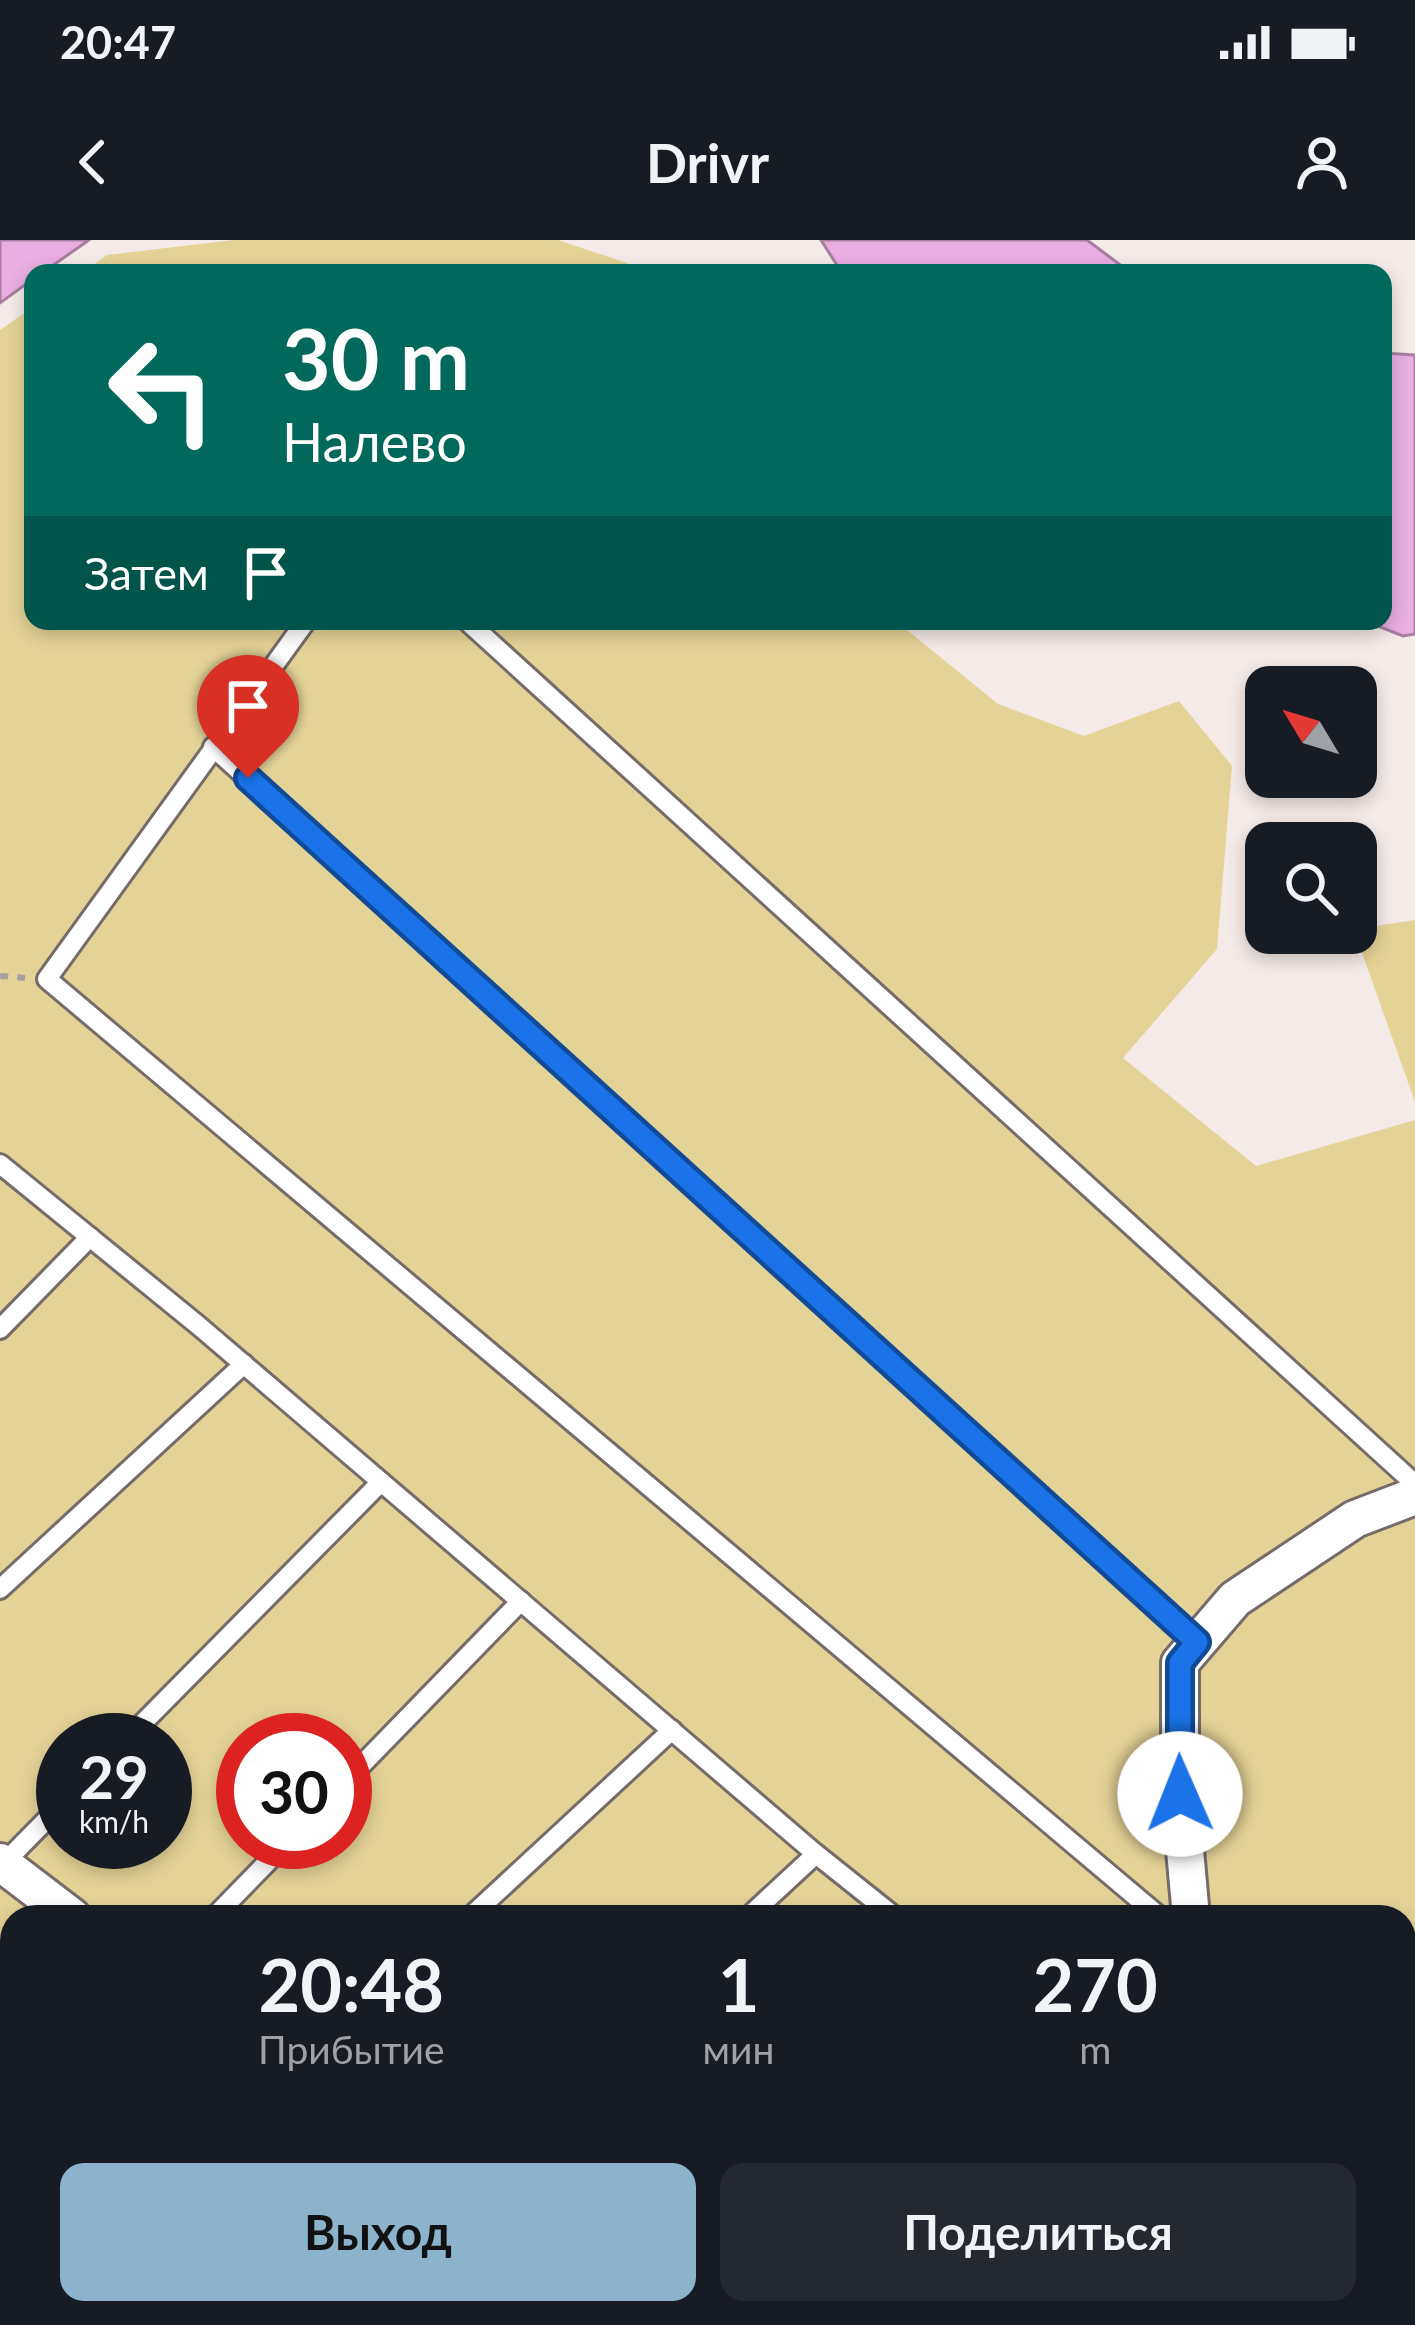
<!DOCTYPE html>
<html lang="ru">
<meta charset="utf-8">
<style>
:root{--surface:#171b24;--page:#242831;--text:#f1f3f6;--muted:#9ea1a6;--accent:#8bb4cc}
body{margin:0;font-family:Lato,sans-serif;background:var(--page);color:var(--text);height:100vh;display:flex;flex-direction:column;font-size:45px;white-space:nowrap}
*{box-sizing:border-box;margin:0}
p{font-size:39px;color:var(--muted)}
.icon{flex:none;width:66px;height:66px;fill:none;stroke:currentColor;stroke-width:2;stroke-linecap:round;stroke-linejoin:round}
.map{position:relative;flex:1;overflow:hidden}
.side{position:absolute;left:0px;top:1665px;width:1416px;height:420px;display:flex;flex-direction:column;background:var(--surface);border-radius:36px 36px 0 0;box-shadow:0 6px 18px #0003}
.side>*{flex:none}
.banner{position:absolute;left:24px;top:24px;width:1368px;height:366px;border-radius:24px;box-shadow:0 6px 18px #0003;background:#00695c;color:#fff;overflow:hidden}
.needle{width:78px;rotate:308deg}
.fabs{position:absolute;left:1245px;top:426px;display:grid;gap:24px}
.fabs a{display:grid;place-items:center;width:132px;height:132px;border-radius:24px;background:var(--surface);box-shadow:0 6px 18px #0003;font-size:60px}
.speed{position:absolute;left:36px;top:1473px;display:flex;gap:24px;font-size:60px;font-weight:700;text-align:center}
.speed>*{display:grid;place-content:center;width:156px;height:156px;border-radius:50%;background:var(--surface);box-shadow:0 6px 18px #0003;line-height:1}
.speed small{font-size:30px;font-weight:400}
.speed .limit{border:18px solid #d22;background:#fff;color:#111}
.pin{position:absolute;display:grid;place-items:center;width:102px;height:102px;color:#fff;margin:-123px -51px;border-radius:50% 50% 50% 0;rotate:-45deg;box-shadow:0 0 12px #0007}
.pin .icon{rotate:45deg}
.me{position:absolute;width:132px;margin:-66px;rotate:359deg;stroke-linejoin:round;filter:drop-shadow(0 0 9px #0008)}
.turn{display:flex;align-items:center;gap:42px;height:252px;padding:0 60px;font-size:54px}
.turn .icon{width:156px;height:156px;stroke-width:2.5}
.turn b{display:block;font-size:84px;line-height:102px}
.then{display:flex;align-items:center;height:114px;padding:0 60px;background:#0003;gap:24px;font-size:45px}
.eta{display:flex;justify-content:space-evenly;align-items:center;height:204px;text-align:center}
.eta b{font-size:72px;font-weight:700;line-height:84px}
.primary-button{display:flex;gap:24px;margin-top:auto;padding:24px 60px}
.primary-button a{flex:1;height:138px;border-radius:24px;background:var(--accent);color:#111;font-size:48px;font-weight:700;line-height:138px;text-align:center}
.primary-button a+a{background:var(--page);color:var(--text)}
.status{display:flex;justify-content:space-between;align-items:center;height:84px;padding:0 60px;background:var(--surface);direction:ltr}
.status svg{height:33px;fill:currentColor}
header{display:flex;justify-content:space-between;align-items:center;height:156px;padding:0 60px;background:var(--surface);font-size:54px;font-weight:700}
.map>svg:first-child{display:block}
.green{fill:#e4d397;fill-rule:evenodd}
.water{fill:#eaaee1;stroke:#a97ea1;stroke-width:3}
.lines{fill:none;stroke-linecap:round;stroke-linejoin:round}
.lane-casing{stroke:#756c6a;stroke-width:24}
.street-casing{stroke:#756c6a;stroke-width:42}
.path{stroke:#a7a09d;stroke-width:6;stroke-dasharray:9 9;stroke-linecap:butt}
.lane{stroke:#fff;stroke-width:18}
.street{stroke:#fff;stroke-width:36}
.route-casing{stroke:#114b97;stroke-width:30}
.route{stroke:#1a73e8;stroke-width:21}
</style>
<div class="status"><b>20:47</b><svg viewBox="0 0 49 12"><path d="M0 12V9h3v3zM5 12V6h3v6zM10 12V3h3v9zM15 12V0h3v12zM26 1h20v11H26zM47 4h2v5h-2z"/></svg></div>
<header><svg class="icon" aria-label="back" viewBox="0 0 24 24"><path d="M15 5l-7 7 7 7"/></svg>Drivr<svg class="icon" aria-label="person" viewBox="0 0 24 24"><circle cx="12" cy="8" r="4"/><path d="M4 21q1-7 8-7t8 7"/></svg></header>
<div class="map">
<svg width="1415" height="2085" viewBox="0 0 1415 2085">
<rect width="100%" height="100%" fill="#f4eae7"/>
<!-- green -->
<g class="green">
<polygon points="234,0 558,0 627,23 639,33 82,33 107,15"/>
<path d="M33,67V381H896L998,464L1084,496L1179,461L1232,526L1217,709L1123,818L1256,926L1415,880V2085H0V90ZM63,1500H165V1602H63ZM243,1500H345V1602H243ZM12,1677H1404V2073H12Z"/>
<polygon points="1415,680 1415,862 1355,693 1356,689"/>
</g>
<!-- water -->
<g class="water">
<polygon points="0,0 89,0 42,33 33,33 33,39 0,63"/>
<polygon points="821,0 1087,0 1131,33 842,33"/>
<polygon points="1383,113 1415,115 1415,394 1403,396 1365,381 1383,381"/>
</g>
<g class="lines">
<!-- lane casing -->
<g class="lane-casing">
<g id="lane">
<polyline points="306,381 47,739 1160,1677"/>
<polyline points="467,381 1415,1244"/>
<polyline points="213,507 1197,1402"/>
<polyline points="0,924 199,1086 816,1614 895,1677"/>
<polyline points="0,1089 90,997"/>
<polyline points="0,1349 244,1124"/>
<polyline points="126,1500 381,1242"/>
<polyline points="345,1542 521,1361"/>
<polyline points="3,1624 63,1563"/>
<polyline points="214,1677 287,1602"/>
<polyline points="470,1677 672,1490"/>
<polyline points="748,1677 816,1614"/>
<polyline points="0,1927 12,1912"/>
<polyline points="464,2085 468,2073"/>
<polyline points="624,2085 635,2073"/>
<polyline points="906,2085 915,2073"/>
</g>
</g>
<!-- street casing -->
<g class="street-casing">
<g id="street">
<polyline points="0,1622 72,1677"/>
<polyline points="1191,1677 1180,1554 1180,1423 1235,1359 1355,1279 1415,1256"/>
<polyline points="525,2073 540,2085"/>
<polyline points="1160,2085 1165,2073"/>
</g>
</g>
<!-- path -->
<polyline class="path" points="0,738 2,736 25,738"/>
<!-- lane -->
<use href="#lane" class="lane"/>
<!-- street -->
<use href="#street" class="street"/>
</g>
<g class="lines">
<!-- route casing -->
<g class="route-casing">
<polyline id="route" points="248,538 1197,1402 1180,1423 1180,1554"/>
</g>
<!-- route -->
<use href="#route" class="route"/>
</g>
</svg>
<div class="fabs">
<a><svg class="needle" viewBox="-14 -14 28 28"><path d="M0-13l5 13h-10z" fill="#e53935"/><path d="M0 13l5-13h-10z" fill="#9ea1a6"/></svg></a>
<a><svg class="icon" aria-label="search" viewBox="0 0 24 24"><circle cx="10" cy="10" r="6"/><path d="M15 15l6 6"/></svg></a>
</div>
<div class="speed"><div>29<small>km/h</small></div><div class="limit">30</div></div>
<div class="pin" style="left:248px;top:538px;background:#d93025"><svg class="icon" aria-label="arrive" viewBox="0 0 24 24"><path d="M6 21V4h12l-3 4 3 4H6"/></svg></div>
<svg class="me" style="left:1180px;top:1554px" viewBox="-20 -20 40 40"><circle r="19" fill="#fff"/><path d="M0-13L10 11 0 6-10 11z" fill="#1a73e8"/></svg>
<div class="banner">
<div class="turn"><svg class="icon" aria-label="left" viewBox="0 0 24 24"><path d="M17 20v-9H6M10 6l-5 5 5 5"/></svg><div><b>30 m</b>Налево</div></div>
<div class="then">Затем<svg class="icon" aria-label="arrive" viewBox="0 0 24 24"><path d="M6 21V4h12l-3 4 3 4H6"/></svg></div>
</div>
<section class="side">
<div class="eta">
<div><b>20:48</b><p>Прибытие</p></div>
<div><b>1</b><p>мин</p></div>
<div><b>270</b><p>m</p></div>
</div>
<div class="primary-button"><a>Выход</a><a>Поделиться</a></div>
</section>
</div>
